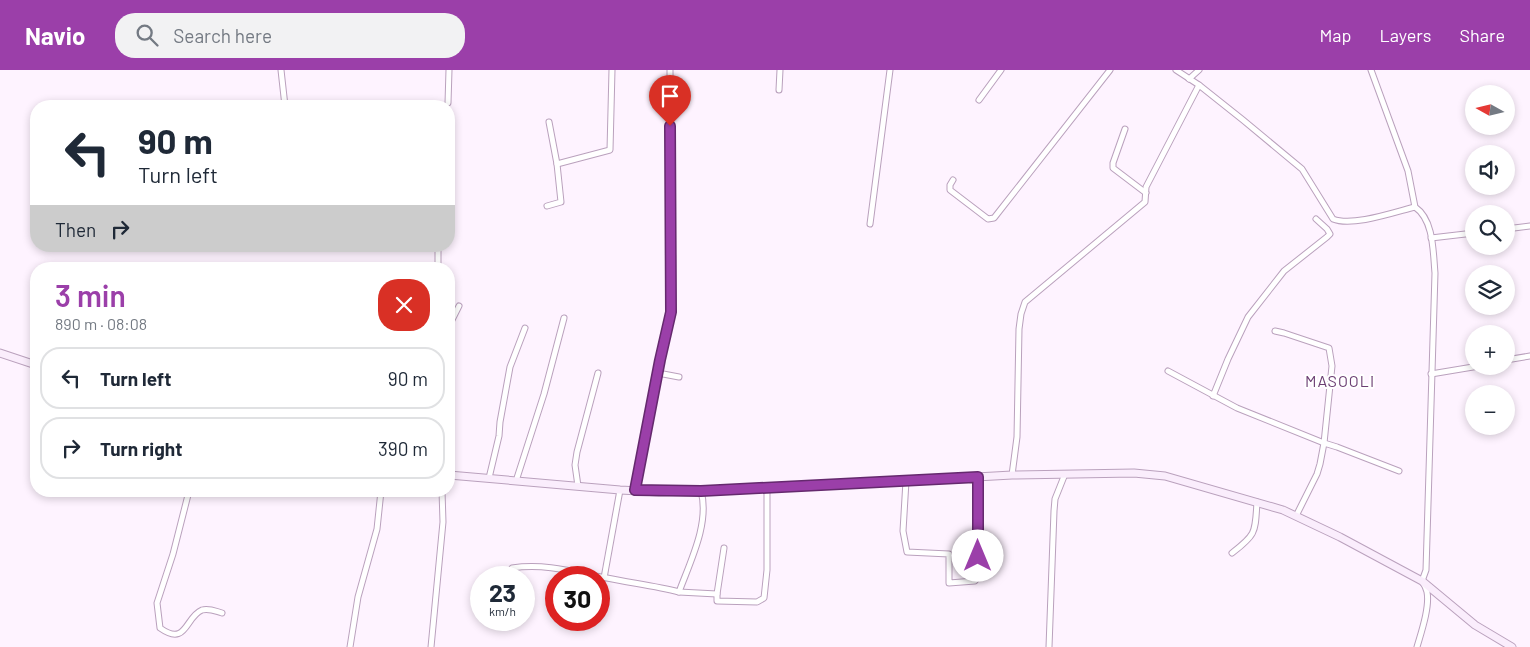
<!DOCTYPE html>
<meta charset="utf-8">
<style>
:root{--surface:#fff;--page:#f2f2f3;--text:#1f2937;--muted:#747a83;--line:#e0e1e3;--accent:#9b3fa9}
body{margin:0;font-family:Barlow,sans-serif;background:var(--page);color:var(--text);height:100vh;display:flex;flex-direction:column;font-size:19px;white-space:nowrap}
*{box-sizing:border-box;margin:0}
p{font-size:16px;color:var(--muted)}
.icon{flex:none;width:28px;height:28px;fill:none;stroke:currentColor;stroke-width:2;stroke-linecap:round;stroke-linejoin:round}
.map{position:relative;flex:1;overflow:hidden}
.details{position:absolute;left:30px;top:192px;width:425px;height:235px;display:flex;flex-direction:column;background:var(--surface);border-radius:20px;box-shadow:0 2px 8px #0003}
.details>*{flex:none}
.banner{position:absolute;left:30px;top:30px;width:425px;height:152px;border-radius:20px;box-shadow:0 2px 8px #0003;background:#fff;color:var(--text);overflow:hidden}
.needle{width:32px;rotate:278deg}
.tools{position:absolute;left:1465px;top:15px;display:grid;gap:10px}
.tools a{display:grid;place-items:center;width:50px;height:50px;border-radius:50%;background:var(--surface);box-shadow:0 2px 8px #0003;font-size:25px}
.speed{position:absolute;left:470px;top:496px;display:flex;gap:10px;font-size:25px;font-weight:700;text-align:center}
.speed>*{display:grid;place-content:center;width:65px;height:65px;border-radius:50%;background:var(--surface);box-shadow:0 2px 8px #0003;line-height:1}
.speed small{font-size:12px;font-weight:400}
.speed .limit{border:8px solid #d22;background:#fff;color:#111}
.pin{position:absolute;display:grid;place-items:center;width:42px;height:42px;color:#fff;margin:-51px -21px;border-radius:50% 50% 50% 0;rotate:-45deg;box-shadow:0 0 5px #0007}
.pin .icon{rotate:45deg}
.me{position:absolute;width:55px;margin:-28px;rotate:0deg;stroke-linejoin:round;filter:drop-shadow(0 0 4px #0008)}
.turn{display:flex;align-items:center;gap:18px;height:105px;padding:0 25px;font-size:22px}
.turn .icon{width:65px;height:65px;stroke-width:2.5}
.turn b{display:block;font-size:35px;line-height:42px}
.then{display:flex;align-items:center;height:48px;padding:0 25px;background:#0003;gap:10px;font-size:19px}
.round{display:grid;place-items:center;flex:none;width:52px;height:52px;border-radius:20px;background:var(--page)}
.overview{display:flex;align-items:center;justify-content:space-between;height:85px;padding:0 25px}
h1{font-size:30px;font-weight:600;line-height:38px;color:var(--accent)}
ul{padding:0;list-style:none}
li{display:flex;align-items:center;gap:15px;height:62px;margin:0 10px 8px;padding:0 15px;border:2px solid var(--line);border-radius:20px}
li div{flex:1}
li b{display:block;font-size:19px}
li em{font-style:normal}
header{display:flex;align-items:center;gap:30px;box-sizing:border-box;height:70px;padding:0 25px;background:var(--accent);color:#fff}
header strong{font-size:24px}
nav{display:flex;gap:28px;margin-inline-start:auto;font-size:18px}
.search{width:350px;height:45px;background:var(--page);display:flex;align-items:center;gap:12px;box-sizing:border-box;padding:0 18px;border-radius:20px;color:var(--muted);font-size:19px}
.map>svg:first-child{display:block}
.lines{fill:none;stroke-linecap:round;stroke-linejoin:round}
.street-casing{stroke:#baa1bd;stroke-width:7}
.secondary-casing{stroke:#baa1bd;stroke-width:9}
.street{stroke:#fff;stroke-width:5}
.secondary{stroke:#faedfc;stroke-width:7}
.route-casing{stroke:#65296e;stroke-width:12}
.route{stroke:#9b3fa9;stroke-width:9}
.labels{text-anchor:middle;stroke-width:4;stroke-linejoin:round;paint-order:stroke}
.quarter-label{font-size:16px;letter-spacing:1px;fill:#6c3e73;stroke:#fff}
</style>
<header>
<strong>Navio</strong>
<div class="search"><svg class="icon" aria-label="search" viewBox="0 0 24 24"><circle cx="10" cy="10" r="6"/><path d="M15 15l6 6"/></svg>Search here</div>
<nav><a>Map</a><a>Layers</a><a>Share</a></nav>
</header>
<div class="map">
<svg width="1530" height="577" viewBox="0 0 1530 577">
<rect width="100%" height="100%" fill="#fef3ff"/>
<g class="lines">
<!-- street casing -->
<g class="street-casing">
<g id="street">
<polyline points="281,0 285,36"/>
<path d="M1176,0L1199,15L1243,50L1302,99L1333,149C1352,157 1395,142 1415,137"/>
<path d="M1371,0L1408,101L1415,137C1434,150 1433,182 1435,203L1426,500L1422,511C1424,514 1426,518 1427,522C1430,537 1421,563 1417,577"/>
<polyline points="1189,9 1199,0"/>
<polyline points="779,20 780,0"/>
<polyline points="979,30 1001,0"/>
<polyline points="448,33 449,0"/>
<polyline points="1125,59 1113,93 1113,98 1146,123"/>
<polyline points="557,94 610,80 612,0"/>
<polyline points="953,110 950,115 950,120 988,149 994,148 1110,0"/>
<polyline points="547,136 561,132 557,94 549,52"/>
<polyline points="870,154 890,0"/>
<polyline points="1506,159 1530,156"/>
<polyline points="1431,168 1474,163"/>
<polyline points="438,199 438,176"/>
<polyline points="449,252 452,250 459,236"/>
<polyline points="1275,261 1284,263 1329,278 1332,296 1324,373 1320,394 1317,404 1296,446"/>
<polyline points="1506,290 1530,286"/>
<polyline points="1168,301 1237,338 1324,373 1337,377 1399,401"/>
<polyline points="658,303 679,307"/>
<polyline points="1431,304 1479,296"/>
<polyline points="1213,326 1228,289 1248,247 1284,201 1327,167 1330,164 1327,159 1316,149"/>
<polyline points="1012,405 1017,367 1019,259 1021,244 1025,232 1145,132 1146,117 1199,15"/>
<polyline points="489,408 499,366 500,352 510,297 525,258"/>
<polyline points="516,411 544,324 564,248"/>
<polyline points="906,411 903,461 907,482 949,484 949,513 975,511 978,506 978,407"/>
<polyline points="578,416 575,395 577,382 598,303"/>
<polyline points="635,420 660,290 671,242 670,0"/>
<path d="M189,421L173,484L157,533L160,558C187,577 185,547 202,540C209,538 215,541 222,543"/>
<path d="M1232,483C1257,464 1255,462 1257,432"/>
<path d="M509,508V502L512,498C545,493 575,502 607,508C631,513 656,516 679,522C690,492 710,453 701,421"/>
<polyline points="604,508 620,420"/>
<polyline points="679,522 717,524 724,478"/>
<polyline points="717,524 717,531 757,532 764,528 767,500 767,418"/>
<polyline points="350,577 358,527 377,459 381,421"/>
<polyline points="431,577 443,452 442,421"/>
<polyline points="1049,577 1054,441 1055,429 1065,404"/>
</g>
</g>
<!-- secondary casing -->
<g class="secondary-casing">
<g id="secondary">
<polyline points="0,283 36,295"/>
<polyline points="449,405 620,420 659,422 833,415 1012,405 1134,403 1165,406 1283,440 1340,467 1422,511 1475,555 1512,577"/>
</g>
</g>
<!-- street -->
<use href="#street" class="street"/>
<!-- secondary -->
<use href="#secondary" class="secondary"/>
</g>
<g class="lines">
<!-- route casing -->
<g class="route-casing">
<polyline id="route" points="670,56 671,242 660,290 635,420 701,421 978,407 978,486"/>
</g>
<!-- route -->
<use href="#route" class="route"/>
</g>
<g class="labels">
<!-- quarter labels -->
<g class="quarter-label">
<text x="1340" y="317">MASOOLI</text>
</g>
</g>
</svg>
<div class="tools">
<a><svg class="needle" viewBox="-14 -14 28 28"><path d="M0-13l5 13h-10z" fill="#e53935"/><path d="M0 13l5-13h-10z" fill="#747a83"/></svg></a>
<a><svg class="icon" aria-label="sound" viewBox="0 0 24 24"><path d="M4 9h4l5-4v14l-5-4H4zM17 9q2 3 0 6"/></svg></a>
<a><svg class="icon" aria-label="search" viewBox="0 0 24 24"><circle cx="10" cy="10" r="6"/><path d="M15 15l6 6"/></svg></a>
<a><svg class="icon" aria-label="layers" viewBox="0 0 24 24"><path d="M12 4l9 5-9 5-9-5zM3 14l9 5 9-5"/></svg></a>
<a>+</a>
<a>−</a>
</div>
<div class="speed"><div>23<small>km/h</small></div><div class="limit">30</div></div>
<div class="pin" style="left:670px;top:56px;background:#d93025"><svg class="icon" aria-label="arrive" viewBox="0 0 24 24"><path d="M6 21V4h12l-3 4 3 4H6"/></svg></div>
<svg class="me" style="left:978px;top:486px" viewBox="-20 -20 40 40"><circle r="19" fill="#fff"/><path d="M0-13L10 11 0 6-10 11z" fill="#9b3fa9"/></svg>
<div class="banner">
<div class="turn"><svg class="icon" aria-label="left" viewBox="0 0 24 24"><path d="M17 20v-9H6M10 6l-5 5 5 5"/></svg><div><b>90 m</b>Turn left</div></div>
<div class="then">Then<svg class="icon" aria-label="right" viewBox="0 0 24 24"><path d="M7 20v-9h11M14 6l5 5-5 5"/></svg></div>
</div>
<section class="details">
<div class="overview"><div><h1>3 min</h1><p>890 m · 08:08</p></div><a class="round" style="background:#d93025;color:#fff"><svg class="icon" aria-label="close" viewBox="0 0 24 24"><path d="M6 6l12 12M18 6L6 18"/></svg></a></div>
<ul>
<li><svg class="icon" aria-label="left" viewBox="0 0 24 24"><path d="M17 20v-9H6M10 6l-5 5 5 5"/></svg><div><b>Turn left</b></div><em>90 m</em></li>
<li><svg class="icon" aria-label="right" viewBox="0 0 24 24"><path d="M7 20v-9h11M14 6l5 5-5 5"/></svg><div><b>Turn right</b></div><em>390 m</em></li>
</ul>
</section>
</div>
